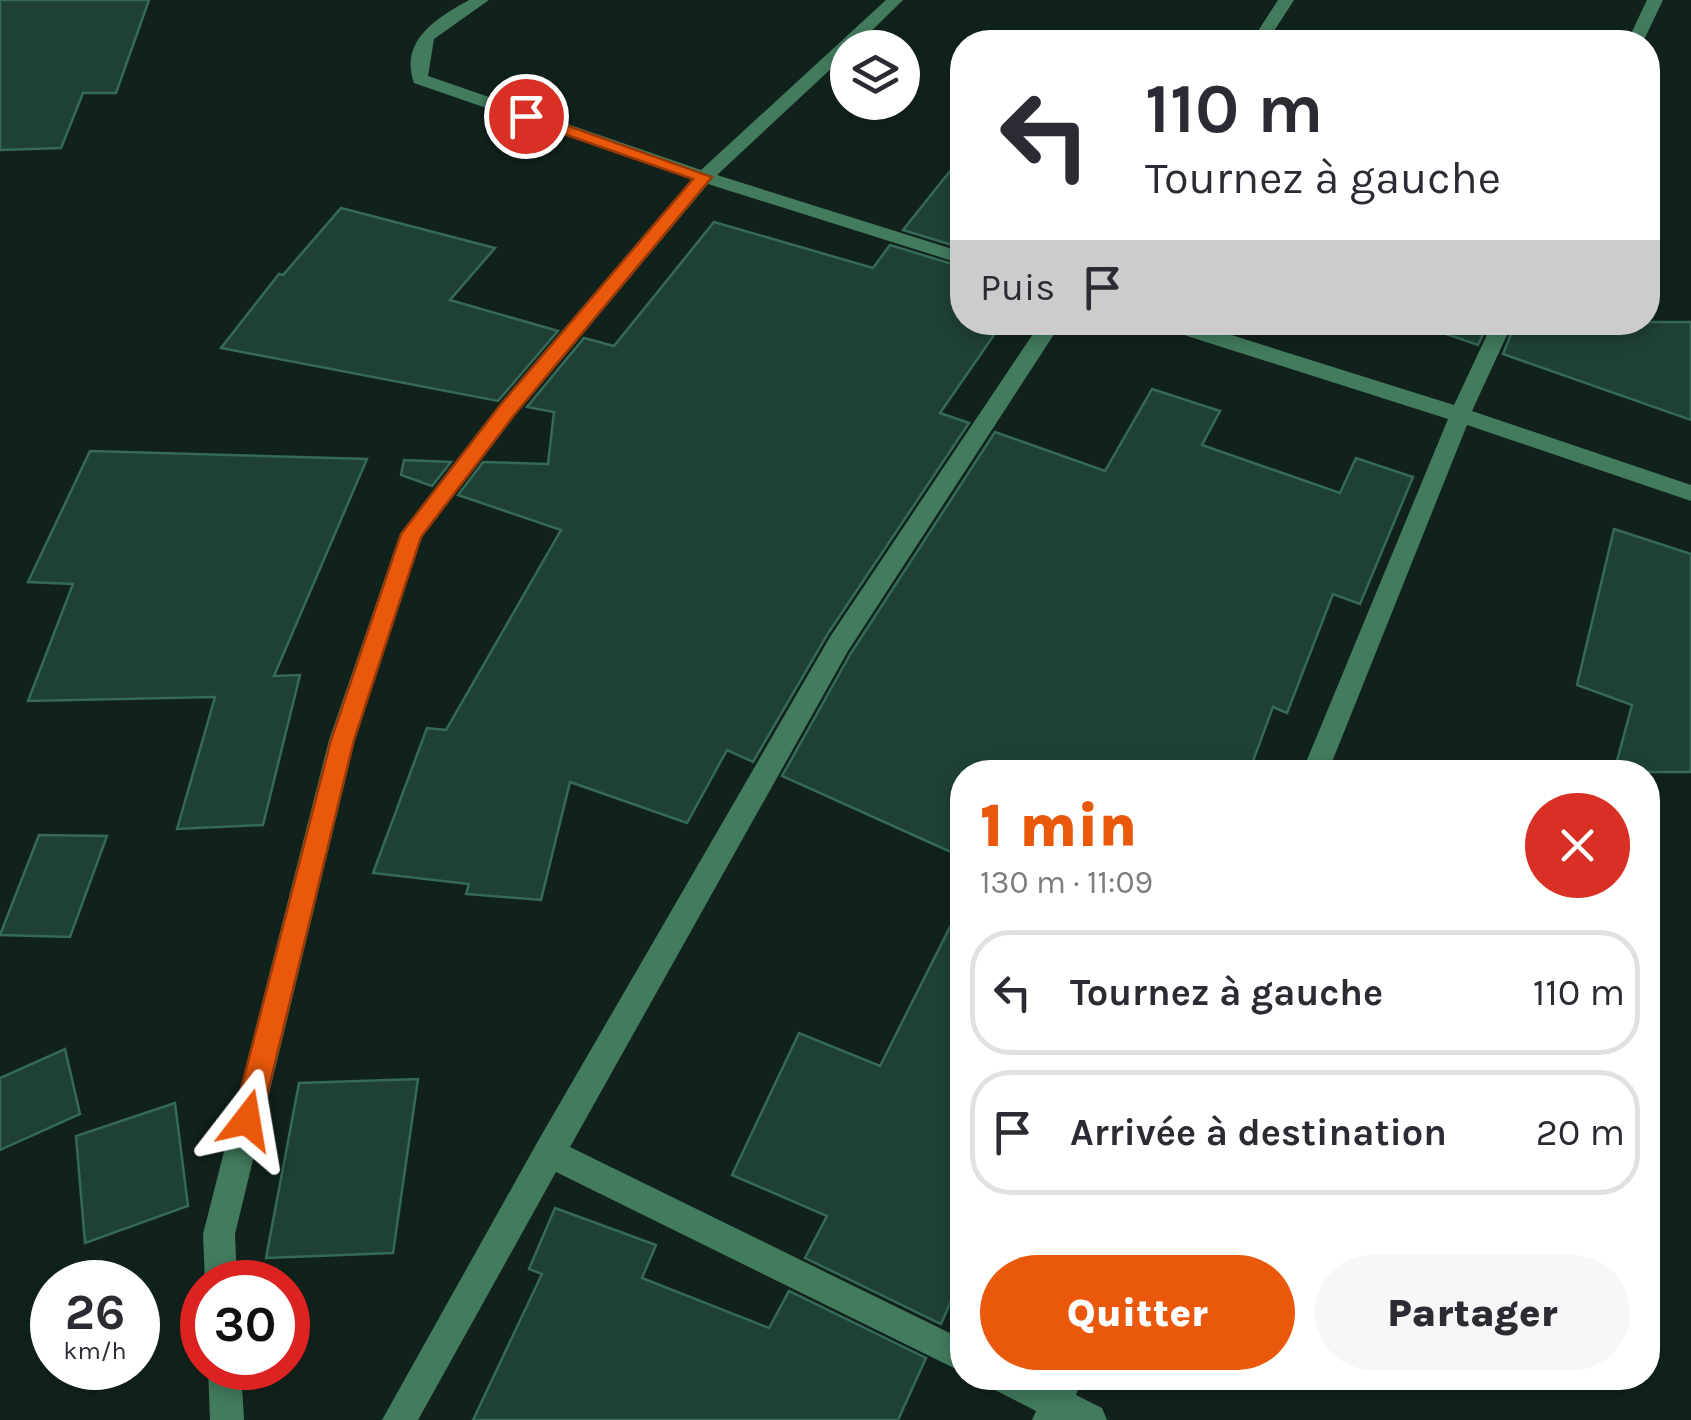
<!DOCTYPE html>
<html lang="fr">
<meta charset="utf-8">
<style>
:root{--surface:#fff;--page:#f7f7f7;--text:#2b2b33;--muted:#7c7c81;--line:#e1e1e2;--accent:#ea580c}
body{margin:0;font-family:Karla,sans-serif;background:var(--page);color:var(--text);height:100vh;display:flex;flex-direction:column;font-size:38px;white-space:nowrap}
*{box-sizing:border-box;margin:0}
p{font-size:32px;color:var(--muted)}
.icon{flex:none;width:55px;height:55px;fill:none;stroke:currentColor;stroke-width:2;stroke-linecap:round;stroke-linejoin:round}
.map{position:relative;flex:1;overflow:hidden}
.side{position:absolute;left:950px;top:760px;width:710px;height:630px;display:flex;flex-direction:column;background:var(--surface);border-radius:40px;box-shadow:0 5px 15px #0003}
.side>*{flex:none}
.top-card{position:absolute;left:950px;top:30px;width:710px;height:305px;border-radius:40px;box-shadow:0 5px 15px #0003;background:#fff;color:var(--text);overflow:hidden}
.buttons{position:absolute;left:830px;top:30px;display:grid;gap:20px}
.buttons a{display:grid;place-items:center;width:90px;height:90px;border-radius:50%;background:var(--surface);box-shadow:0 5px 15px #0003;font-size:50px}
.speed{position:absolute;left:30px;top:1260px;display:flex;gap:20px;font-size:50px;font-weight:700;text-align:center}
.speed>*{display:grid;place-content:center;width:130px;height:130px;border-radius:50%;background:var(--surface);box-shadow:0 5px 15px #0003;line-height:1}
.speed small{font-size:25px;font-weight:400}
.speed .limit{border:15px solid #d22;background:#fff;color:#111}
.pin{position:absolute;display:grid;place-items:center;width:85px;height:85px;color:#fff;margin:-42px;border:5px solid #fff;border-radius:50%;box-shadow:0 2px 10px #0007}
.me{position:absolute;width:110px;margin:-55px;rotate:14deg;stroke-linejoin:round;filter:drop-shadow(0 0 8px #0008)}
.turn{display:flex;align-items:center;gap:35px;height:210px;padding:0 30px;font-size:45px}
.turn .icon{width:130px;height:130px;stroke-width:2.5}
.turn b{display:block;font-size:70px;line-height:85px}
.then{display:flex;align-items:center;height:95px;padding:0 30px;background:#0003;gap:20px;font-size:38px}
.round{display:grid;place-items:center;flex:none;width:105px;height:105px;border-radius:52px;background:var(--page)}
.overview{display:flex;align-items:center;justify-content:space-between;height:170px;padding:0 30px}
h1{font-size:60px;font-weight:800;line-height:75px;color:var(--accent)}
.action{display:flex;gap:20px;margin-top:auto;padding:20px 30px}
.action a{flex:1;height:115px;border-radius:60px;background:var(--accent);color:#fff;font-size:40px;font-weight:800;line-height:115px;text-align:center}
.action a+a{background:var(--page);color:var(--text)}
ul{padding:0;list-style:none}
li{display:flex;align-items:center;gap:30px;height:125px;margin:0 20px 15px;padding:0 10px;border:5px solid var(--line);border-radius:40px}
li div{flex:1}
li b{display:block;font-size:38px}
li em{font-style:normal}
.map>svg:first-child{display:block}
.building{fill:#1f4135;stroke:#346a57;stroke-width:2.5}
.lines{fill:none;stroke-linecap:round;stroke-linejoin:round}
.minor{fill:#427b5e;fill-rule:evenodd}
.route{fill:#ea580c;stroke:#983908;stroke-width:2.5}
</style>
<div class="map">
<svg width="1691" height="1420" viewBox="0 0 1691 1420">
<rect width="100%" height="100%" fill="#11221c"/>
<!-- building -->
<g class="building">
<polygon points="0,0 149,0 116,93 83,93 61,148 0,150"/>
<polygon points="962,156 962,248 903,230"/>
<polygon points="341,208 495,248 450,300 558,331 498,401 221,348 279,274 283,275"/>
<polygon points="714,222 873,268 890,245 962,267 962,322 1003,322 940,413 969,423 827,635 753,762 727,750 687,823 570,782 541,900 466,894 469,884 373,873 427,728 446,730 561,530 458,495 483,462 548,464 554,412 527,407 584,338 614,346"/>
<polygon points="1442,322 1489,322 1478,345 1440,332"/>
<polygon points="1516,322 1691,322 1691,420 1503,354"/>
<polygon points="1152,389 1220,411 1202,445 1340,493 1356,458 1413,477 1360,604 1333,594 1287,713 1273,707 1249,772 962,772 962,857 782,776 851,653 995,432 1105,471"/>
<polygon points="90,451 367,459 274,676 300,675 263,825 177,829 215,697 28,701 73,584 28,582"/>
<polygon points="404,460 451,462 432,486 401,475"/>
<polygon points="1614,529 1691,554 1691,772 1614,772 1632,705 1577,685"/>
<polygon points="39,835 107,836 70,937 0,935"/>
<polygon points="962,903 962,1276 941,1324 805,1258 827,1216 732,1175 799,1033 880,1066"/>
<polygon points="65,1049 80,1114 0,1150 0,1078"/>
<polygon points="418,1079 393,1253 266,1258 299,1083"/>
<polygon points="175,1103 188,1206 85,1243 76,1136"/>
<polygon points="555,1208 656,1245 642,1278 769,1328 789,1291 926,1358 898,1420 473,1420 542,1274 529,1269"/>
</g>
<g class="lines">
<!-- minor -->
<g class="minor">
<path d="M469,0H489L434,39L428,76L701,170L886,0H903L854,48H848V53L717,175L962,252V264L708,184L516,414L421,537L355,740L235,1234L237,1282H205L203,1234L329,740L400,534L500,404L692,179L414,83C399,40 437,18 469,0Z"/>
<polygon points="1278,0 1294,0 1267,42 1251,42"/>
<polygon points="1647,0 1663,0 1643,42 1627,42"/>
<polygon points="1041,322 1062,322 848,651 570,1147 962,1339 962,1372 556,1172 418,1420 382,1420 538,1141 830,637"/>
<polygon points="1156,322 1190,322 1454,405 1493,322 1513,322 1472,411 1691,485 1691,501 1467,425 1328,772 1302,772 1448,419 1159,327"/>
<polygon points="208,1368 241,1368 244,1420 210,1420"/>
<polygon points="990,1378 1041,1378 1048,1381 1050,1378 1082,1378 1076,1395 1102,1408 1107,1420 1032,1420 1036,1411 995,1390"/>
</g>
</g>
<!-- route -->
<polygon class="route" points="526,111 712,177 515,414 421,537 354,740 261,1120 257,1130 247,1133 237,1130 233,1120 331,740 401,534 501,404 693,179 521,119 521,112"/>
</svg>
<div class="buttons">
<a><svg class="icon" aria-label="layers" viewBox="0 0 24 24"><path d="M12 4l9 5-9 5-9-5zM3 14l9 5 9-5"/></svg></a>
</div>
<div class="speed"><div>26<small>km/h</small></div><div class="limit">30</div></div>
<div class="pin" style="left:526px;top:116px;background:#d93025"><svg class="icon" aria-label="arrive" viewBox="0 0 24 24"><path d="M6 21V4h12l-3 4 3 4H6"/></svg></div>
<svg class="me" style="left:247px;top:1120px" viewBox="-20 -20 40 40"><path d="M0-17L14 15 0 8-14 15z" fill="#ea580c" stroke="#fff" stroke-width="4"/></svg>
<div class="top-card">
<div class="turn"><svg class="icon" aria-label="left" viewBox="0 0 24 24"><path d="M17 20v-9H6M10 6l-5 5 5 5"/></svg><div><b>110 m</b>Tournez à gauche</div></div>
<div class="then">Puis<svg class="icon" aria-label="arrive" viewBox="0 0 24 24"><path d="M6 21V4h12l-3 4 3 4H6"/></svg></div>
</div>
<section class="side">
<div class="overview"><div><h1>1 min</h1><p>130 m · 11:09</p></div><a class="round" style="background:#d93025;color:#fff"><svg class="icon" aria-label="close" viewBox="0 0 24 24"><path d="M6 6l12 12M18 6L6 18"/></svg></a></div>
<ul>
<li><svg class="icon" aria-label="left" viewBox="0 0 24 24"><path d="M17 20v-9H6M10 6l-5 5 5 5"/></svg><div><b>Tournez à gauche</b></div><em>110 m</em></li>
<li><svg class="icon" aria-label="arrive" viewBox="0 0 24 24"><path d="M6 21V4h12l-3 4 3 4H6"/></svg><div><b>Arrivée à destination</b></div><em>20 m</em></li>
</ul>
<div class="action"><a>Quitter</a><a>Partager</a></div>
</section>
</div>
